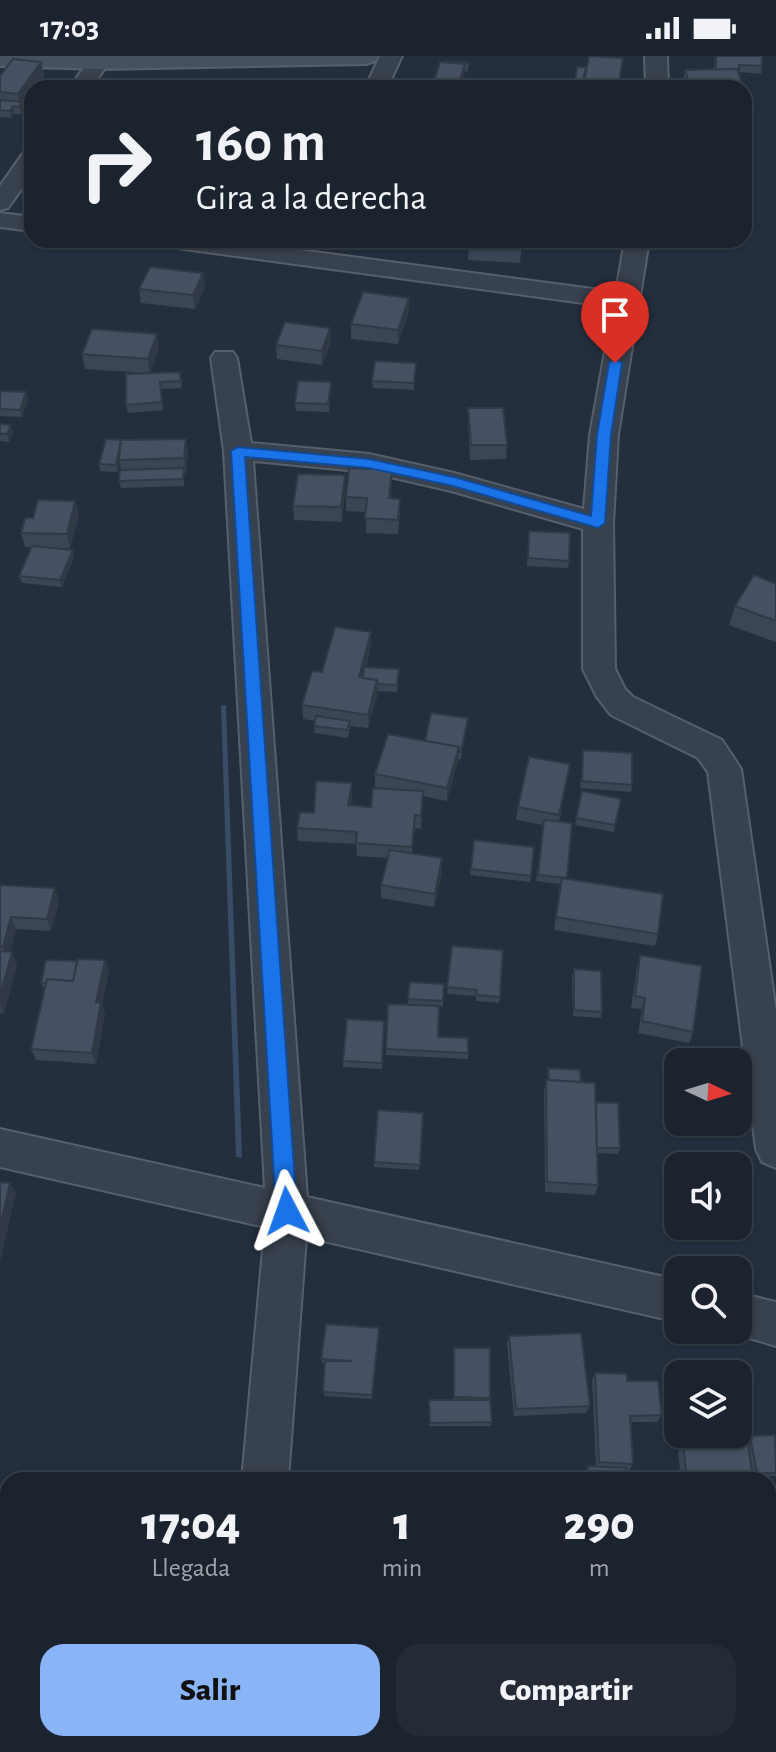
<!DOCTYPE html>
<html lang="es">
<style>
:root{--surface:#1b232e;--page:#242b36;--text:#f1f3f6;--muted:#a0a4aa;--line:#39404a;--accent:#8ab4f8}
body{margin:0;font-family:"Alegreya Sans",sans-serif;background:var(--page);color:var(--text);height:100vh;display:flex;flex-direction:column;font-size:30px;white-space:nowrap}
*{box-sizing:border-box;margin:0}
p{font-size:26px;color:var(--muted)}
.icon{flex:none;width:44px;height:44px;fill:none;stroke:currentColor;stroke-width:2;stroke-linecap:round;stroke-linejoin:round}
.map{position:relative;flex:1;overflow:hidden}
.details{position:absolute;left:0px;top:1416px;width:776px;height:280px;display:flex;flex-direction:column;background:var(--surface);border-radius:24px 24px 0 0;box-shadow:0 2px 6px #0004,0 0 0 2px var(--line)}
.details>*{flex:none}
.banner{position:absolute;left:24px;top:24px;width:728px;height:168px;border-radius:24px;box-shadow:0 2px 6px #0004,0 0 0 2px var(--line);background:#1b232e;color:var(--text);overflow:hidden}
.needle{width:52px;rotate:94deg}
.buttons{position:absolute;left:664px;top:992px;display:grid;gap:16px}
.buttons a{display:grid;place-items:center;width:88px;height:88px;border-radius:16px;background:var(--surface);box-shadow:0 2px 6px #0004,0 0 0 2px var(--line);font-size:40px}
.pin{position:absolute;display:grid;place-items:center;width:68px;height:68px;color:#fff;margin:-82px -34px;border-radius:50% 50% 50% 0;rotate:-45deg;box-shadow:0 0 8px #0007}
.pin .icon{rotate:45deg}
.me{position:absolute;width:88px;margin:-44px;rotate:356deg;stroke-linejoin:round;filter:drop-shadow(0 0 6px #0008)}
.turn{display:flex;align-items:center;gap:28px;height:168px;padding:0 40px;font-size:36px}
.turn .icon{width:104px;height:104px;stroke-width:2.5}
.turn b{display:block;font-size:56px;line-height:68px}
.eta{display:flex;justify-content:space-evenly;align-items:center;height:136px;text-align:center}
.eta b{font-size:48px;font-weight:800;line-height:56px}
.action{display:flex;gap:16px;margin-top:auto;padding:16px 40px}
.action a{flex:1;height:92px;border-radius:24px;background:var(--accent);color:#111;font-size:32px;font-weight:800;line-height:92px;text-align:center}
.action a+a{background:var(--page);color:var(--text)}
.status{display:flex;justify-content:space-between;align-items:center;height:56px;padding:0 40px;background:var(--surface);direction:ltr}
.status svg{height:22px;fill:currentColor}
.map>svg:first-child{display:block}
.water{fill:#394c67}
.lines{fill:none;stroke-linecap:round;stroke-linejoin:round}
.street-casing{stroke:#565f6c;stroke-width:4}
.secondary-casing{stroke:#565f6c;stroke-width:4}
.street{fill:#38414e;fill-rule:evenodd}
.secondary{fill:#465061;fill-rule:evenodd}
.wall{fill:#3b4654}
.shaded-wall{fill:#303945}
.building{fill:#455162;stroke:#303945;stroke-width:2}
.route{fill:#1a73e8;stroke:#114b97;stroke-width:2}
</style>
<div class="status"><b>17:03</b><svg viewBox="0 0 49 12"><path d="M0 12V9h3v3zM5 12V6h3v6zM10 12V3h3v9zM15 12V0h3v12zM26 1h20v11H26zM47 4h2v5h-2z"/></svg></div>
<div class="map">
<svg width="776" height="1696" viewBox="0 0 776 1696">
<rect width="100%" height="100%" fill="#242f3e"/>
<!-- water -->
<polygon class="water" points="226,649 242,1102 236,1101 221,650"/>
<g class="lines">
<!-- street casing -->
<g class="street-casing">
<g id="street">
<polygon points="380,0 402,0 387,32 365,32"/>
<polygon points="645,0 667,0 668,32 646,32"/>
<polygon points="92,1 106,1 110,5 91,32 69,32"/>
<polygon points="32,94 32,118 8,152 0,154 0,130 24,96"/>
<polygon points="0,157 32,161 32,175 0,171"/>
<polygon points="157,184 224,184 616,236 625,184 649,184 618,379 613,467 615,613 625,633 633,641 722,684 741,713 776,955 776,1112 762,1106 756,1093 708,716 698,702 611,659 597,641 583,613 583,473 451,435 369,416 253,405 307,1141 678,1224 678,1266 306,1181 288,1424 242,1424 265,1171 0,1111 0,1073 265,1132 224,395 211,302 215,296 233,296 237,302 251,387 369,398 454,417 584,453 590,379 613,251 169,191 160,189"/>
<polygon points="738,1237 776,1246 776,1290 723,1274 738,1274"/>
<polygon points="219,1688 269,1688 268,1696 218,1696"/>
</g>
</g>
<!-- secondary casing -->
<g class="secondary-casing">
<polygon id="secondary" points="0,0 379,0 375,5 366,8 99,13 0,10"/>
</g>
<!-- street -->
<use href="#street" class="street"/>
<!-- secondary -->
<use href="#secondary" class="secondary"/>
</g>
<!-- wall -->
<g class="wall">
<polygon points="715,0 762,0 762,10 761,18 740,16 742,28 741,32 684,32 683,28 685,14 714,14"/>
<polygon points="41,6 44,20 23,49 24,53 21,58 14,58 11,62 0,61 0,20"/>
<polygon points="577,11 618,32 574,32"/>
<polygon points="355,184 426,184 424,190"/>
<polygon points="470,184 522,184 520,207 468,204"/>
<polygon points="203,217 205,231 195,253 141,247 139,233"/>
<polygon points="409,242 409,256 398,288 351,283 351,268"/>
<polygon points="157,278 159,292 150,317 182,323 181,332 161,333 163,354 128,357 126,349 147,317 85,313 82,298"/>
<polygon points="331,286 322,309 277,303 276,289"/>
<polygon points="415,315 414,334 373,332 372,325"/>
<polygon points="331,326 329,356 296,355 295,347"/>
<polygon points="0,335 26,336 28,344 22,361 0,360"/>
<polygon points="468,352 507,389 506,403 470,404 468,366"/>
<polygon points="0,368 13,377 9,386 0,385"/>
<polygon points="186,383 188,397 186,417 184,417 184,430 121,432 119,425 121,414 120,407 117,416 100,415 99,408 123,384"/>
<polygon points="392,414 391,442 400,457 398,478 366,477 366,456 346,455 346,441"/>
<polygon points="345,433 342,466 294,464 293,450"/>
<polygon points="75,445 79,459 70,492 54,492 74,501 62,531 22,527 19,520 32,491 25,491 21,477 33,462"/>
<polygon points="529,475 569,505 568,512 527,510"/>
<polygon points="776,528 776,586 729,569 735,550"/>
<polygon points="371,576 371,590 366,611 399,620 397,636 378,635 368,672 350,670 348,682 314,677 315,665 303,663 302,649 322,616"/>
<polygon points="468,662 461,703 458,703 447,745 423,740 421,773 415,772 412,797 442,802 442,815 434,851 381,842 381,829 387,802 357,800 356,788 298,785 297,772 314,757 352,740 351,749 371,751 381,732 375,731 375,718 425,685"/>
<polygon points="583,694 632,729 631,736 580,732"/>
<polygon points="570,708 559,766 567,823 658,878 655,890 554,874 560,828 536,825 543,769 516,764 518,751"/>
<polygon points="582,735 621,743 614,776 575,769"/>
<polygon points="474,784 534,791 530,826 470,819"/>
<polygon points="0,829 59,845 51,875 16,873 10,896 17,908 4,958 0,957"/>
<polygon points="452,890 500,941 499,947 476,945 476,940 447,938"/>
<polygon points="640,899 693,976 689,987 638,977 642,953 631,952 637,911"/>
<polygon points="105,904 109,916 102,949 105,958 96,1008 36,1004 31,993 45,933 44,933 41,927 77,905"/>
<polygon points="574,913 602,956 601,962 573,960 572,920"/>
<polygon points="410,926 444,928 443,951 439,950 438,981 468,997 468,1003 386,999 388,948 408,948"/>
<polygon points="384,965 382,1013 343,1011 343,1005"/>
<polygon points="548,1012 581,1026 596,1046 620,1092 618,1098 597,1097 598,1129 595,1139 545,1136 544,1035 546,1024 547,1024"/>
<polygon points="423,1057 419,1114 374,1111 374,1106"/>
<polygon points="379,1276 372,1343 324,1340 325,1307 322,1307 321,1303"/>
<polygon points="509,1280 590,1350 586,1357 514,1360 507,1288"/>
<polygon points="490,1292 491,1370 429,1370 429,1344 453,1344 453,1296"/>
<polygon points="595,1317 627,1325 662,1359 657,1366 630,1366 633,1408 629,1414 627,1414 627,1424 586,1424 586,1413 588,1410 596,1410 592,1324"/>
<polygon points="676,1325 678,1325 678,1378 738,1378 748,1383 750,1380 776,1383 776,1420 753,1420 753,1424 681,1424 672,1332"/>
</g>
<!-- shaded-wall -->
<g class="shaded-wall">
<polygon points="41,6 44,20 35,32 32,32 32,36 23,49 24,53 21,58 18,38"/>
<polygon points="465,8 464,22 461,32 457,32"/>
<polygon points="13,50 14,58 11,62 10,55"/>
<polygon points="203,217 205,231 195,253 193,239"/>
<polygon points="409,242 409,256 398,288 398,274"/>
<polygon points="330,272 331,286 322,309 322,295"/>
<polygon points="157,278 159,292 150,318 148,303"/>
<polygon points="26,336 28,344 22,361 20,354"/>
<polygon points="11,369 13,377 9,386 7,378"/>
<polygon points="186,383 188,397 186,417 184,402"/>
<polygon points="123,384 120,407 117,416 116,409"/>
<polygon points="345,419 345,433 342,466 341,451"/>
<polygon points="75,445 79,459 70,492 67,478"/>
<polygon points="73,494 74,501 62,531 60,524"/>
<polygon points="371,576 371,590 359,635 359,621"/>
<polygon points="377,624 378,638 368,672 368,659"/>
<polygon points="459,691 458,705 447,745 447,732"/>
<polygon points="352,727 352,740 348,762 348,749"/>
<polygon points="442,802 442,815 434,851 435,838"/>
<polygon points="55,832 59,845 51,875 47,863"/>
<polygon points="11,861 16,873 8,903 3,891"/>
<polygon points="12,896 17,908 4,958 0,950 0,940"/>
<polygon points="105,904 109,916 102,949 105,958 96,1008 92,997 96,946"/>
<polygon points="10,1127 16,1137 0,1207 0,1171"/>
</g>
<!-- building -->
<g class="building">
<polygon points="589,0 623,2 618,32 583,32"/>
<polygon points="716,0 762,0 762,10 739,9 739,19 737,13 716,14"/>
<polygon points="13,3 41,6 18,38 0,36 0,20"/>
<polygon points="445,5 469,7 467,15 464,15 465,8 445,7"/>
<polygon points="440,6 465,8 457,32 432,32"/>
<polygon points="577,11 586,11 583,25 575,25"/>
<polygon points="737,13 742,28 690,29 685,14"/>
<polygon points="0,44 22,46 19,51 13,50 10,55 0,54"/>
<polygon points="470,184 522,184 521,193 469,190"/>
<polygon points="150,211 203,217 193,239 139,233"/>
<polygon points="363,236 409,242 398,274 351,268"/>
<polygon points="285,266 330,272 322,295 276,289"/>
<polygon points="92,273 157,278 148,303 82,298"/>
<polygon points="375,305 416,307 414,327 372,325"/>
<polygon points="180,316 180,325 160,326 162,346 126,349 126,318"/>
<polygon points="298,325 331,326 328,348 295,347"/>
<polygon points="0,335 26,336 20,354 0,353"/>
<polygon points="468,352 503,352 507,389 471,389"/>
<polygon points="0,368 11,369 7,378 0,378"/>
<polygon points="106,383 123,384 121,384 116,409 99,408"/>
<polygon points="186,383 184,402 119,404 121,384"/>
<polygon points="184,412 183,423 119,425 120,414"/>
<polygon points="349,412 392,414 389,442 400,443 398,464 365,462 367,442 346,441"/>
<polygon points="298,418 345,419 341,451 293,450"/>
<polygon points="38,444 75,445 67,478 21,477 25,462 33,462"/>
<polygon points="529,475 570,477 569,505 528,502"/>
<polygon points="32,490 73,494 60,524 19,520"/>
<polygon points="754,519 776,528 776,565 735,550"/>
<polygon points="335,571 371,576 359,621 377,624 368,659 302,649 312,615 322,616"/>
<polygon points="364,611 399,613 397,629 378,628 377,624 363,622"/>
<polygon points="431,657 468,662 461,696 459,696 459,691 425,685"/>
<polygon points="316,660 350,665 347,674 314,670"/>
<polygon points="388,678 459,691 447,732 375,718"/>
<polygon points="583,694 632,697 632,729 582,725"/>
<polygon points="529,701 570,708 559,759 518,751"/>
<polygon points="316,725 352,727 348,749 371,751 373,732 423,735 421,760 415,759 412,791 356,787 357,776 297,772 300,756 314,757"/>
<polygon points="582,735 621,743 615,769 576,762"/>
<polygon points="544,764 572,767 567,822 538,819"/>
<polygon points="474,784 534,791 531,820 471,813"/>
<polygon points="390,794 442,802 435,838 381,829"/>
<polygon points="562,822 663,838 658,878 556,861"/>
<polygon points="0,829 55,832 47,863 11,861 3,891 0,891"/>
<polygon points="452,890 503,894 500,941 476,939 477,934 447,931"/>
<polygon points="0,895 12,896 0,940"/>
<polygon points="640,899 702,910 693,976 642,965 645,942 635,940"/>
<polygon points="78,903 105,904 96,946 101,947 92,997 31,993 47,923 73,925"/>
<polygon points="46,904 77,905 73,925 47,923 46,927 41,927"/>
<polygon points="574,913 601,915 602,956 574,954"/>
<polygon points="410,926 444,928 443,945 408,943"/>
<polygon points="388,948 439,950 438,981 468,982 468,997 386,993"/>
<polygon points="347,963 384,965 382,1007 343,1005"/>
<polygon points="548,1012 580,1014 581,1026 549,1024"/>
<polygon points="546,1024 595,1027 598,1129 547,1126"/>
<polygon points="596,1046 618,1047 620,1092 597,1092"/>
<polygon points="378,1054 423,1057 420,1109 374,1106"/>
<polygon points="0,1126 10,1127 0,1171"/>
<polygon points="326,1268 379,1272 372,1339 323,1336 325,1305 352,1305 321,1303"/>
<polygon points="581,1277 590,1350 516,1353 509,1280"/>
<polygon points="454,1292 490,1292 490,1342 454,1341"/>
<polygon points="595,1317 627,1318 627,1325 658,1325 662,1359 630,1360 633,1408 599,1406"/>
<polygon points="738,1325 740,1325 753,1424 687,1424 682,1378 738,1378"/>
<polygon points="429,1344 490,1344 492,1366 430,1367"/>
<polygon points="775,1379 776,1417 757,1417 750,1380"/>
<polygon points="588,1410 626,1412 627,1424 588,1424"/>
<polygon points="768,1575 776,1577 775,1656 768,1655"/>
</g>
<!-- route -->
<polygon class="route" points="615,303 622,307 611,379 605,467 598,472 453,430 369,412 245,401 297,1155 294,1162 287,1165 279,1162 276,1155 231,395 238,391 369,403 454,421 591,460 597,379 609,307"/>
</svg>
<div class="buttons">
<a><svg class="needle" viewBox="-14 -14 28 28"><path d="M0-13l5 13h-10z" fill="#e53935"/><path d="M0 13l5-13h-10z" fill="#a0a4aa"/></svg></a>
<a><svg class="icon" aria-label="sound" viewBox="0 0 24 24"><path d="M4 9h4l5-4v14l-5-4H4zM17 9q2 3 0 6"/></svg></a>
<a><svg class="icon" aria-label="search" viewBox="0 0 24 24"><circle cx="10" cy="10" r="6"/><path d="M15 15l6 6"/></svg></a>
<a><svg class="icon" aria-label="layers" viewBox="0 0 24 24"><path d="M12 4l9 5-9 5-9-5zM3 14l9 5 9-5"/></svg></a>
</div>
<div class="pin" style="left:615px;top:307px;background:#d93025"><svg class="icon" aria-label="arrive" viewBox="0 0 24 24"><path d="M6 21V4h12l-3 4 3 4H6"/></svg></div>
<svg class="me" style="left:287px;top:1155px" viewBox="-20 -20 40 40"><path d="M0-17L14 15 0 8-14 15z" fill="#1a73e8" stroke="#fff" stroke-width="4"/></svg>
<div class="banner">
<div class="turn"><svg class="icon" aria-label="right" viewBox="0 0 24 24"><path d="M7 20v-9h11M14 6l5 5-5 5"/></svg><div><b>160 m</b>Gira a la derecha</div></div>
</div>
<section class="details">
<div class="eta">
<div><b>17:04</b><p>Llegada</p></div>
<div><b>1</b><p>min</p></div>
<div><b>290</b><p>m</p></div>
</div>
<div class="action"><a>Salir</a><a>Compartir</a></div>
</section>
</div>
